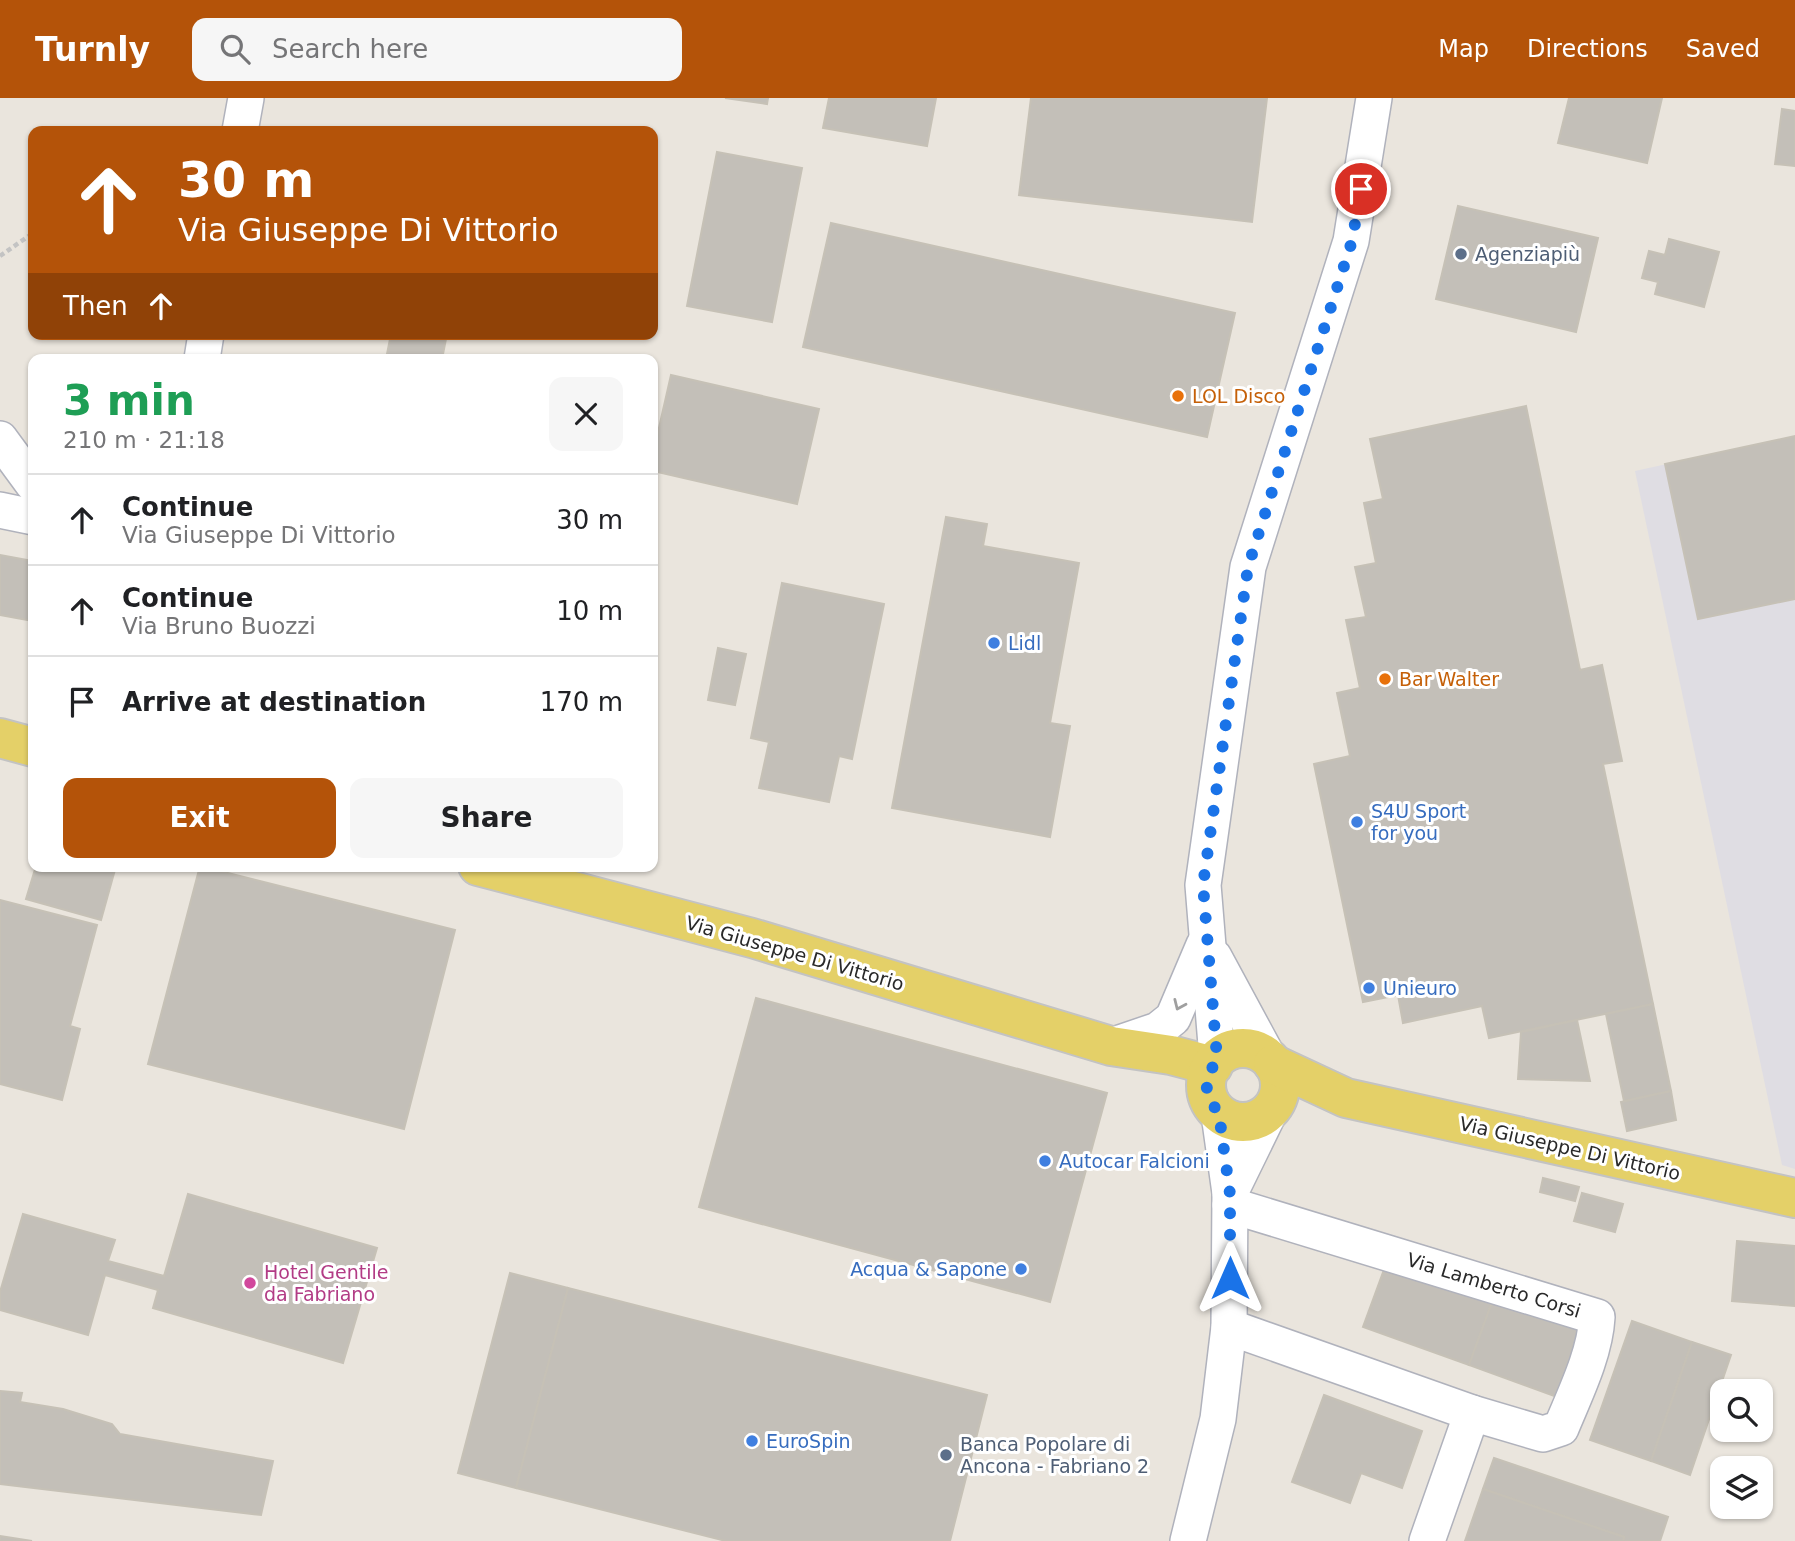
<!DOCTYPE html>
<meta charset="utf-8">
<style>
:root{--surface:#fff;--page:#f6f6f6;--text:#202124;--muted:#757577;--line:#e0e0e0;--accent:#b45309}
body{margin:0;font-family:"DejaVu Sans",sans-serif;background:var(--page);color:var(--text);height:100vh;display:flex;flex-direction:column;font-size:26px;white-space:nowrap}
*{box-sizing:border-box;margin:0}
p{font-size:23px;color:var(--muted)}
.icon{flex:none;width:38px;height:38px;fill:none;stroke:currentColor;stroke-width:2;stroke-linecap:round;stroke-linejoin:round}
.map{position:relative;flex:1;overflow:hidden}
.side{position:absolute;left:28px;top:256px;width:630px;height:518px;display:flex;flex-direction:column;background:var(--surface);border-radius:14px;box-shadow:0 2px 5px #0004}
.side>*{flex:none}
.top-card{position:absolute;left:28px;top:28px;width:630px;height:214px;border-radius:14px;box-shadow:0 2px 5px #0004;background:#b45309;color:#fff;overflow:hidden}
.buttons{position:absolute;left:1710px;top:1281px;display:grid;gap:14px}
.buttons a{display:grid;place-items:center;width:63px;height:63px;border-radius:14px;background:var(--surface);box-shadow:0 2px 5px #0004;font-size:35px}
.pin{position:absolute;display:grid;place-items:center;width:60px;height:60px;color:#fff;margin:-30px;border:4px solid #fff;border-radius:50%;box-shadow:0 2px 7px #0007}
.me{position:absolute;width:77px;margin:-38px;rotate:0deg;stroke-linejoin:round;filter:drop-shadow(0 0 5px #0008)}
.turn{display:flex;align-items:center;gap:24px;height:147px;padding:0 35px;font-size:32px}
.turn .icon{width:91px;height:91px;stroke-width:2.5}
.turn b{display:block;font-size:49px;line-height:60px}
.then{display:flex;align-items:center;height:66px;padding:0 35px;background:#0003;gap:14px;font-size:26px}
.round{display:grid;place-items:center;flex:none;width:74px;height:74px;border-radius:14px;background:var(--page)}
.headline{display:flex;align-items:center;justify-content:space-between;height:119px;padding:0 35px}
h1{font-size:42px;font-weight:600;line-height:52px;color:#1e9e55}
.action{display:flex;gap:14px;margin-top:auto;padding:14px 35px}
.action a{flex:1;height:80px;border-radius:14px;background:var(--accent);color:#fff;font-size:28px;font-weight:600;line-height:80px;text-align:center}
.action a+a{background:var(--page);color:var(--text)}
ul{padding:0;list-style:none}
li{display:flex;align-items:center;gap:21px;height:91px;padding:0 35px;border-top:2px solid var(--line)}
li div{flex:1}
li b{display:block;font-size:26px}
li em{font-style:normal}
header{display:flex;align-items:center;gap:42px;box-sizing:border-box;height:98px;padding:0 35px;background:var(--accent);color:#fff}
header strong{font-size:33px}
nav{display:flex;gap:38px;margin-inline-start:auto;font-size:24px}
.search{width:490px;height:63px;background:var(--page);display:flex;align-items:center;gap:18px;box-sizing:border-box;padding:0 24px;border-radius:14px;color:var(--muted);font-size:26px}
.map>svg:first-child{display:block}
.industrial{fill:#dfdde3}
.building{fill:#c3bfb8;stroke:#c6c1b6;stroke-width:2}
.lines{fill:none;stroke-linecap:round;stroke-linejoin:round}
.minor-casing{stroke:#b0b2bc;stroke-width:38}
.major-casing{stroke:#c3c3c3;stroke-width:42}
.path{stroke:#c3c3c3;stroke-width:4.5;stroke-dasharray:5 3.5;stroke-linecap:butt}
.minor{stroke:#fff;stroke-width:35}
.major{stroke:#e4d068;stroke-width:38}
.oneway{stroke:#9f9f9f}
.route{stroke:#1a73e8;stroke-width:12;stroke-dasharray:0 21.6}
.service-dot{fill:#5c6f8a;stroke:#fff;stroke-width:2.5}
.food-dot{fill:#e8710a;stroke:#fff;stroke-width:2.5}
.shop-dot{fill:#3f7fe0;stroke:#fff;stroke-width:2.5}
.hotel-dot{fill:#d1479c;stroke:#fff;stroke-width:2.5}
.labels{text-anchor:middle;stroke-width:6;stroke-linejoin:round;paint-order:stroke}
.service-label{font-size:19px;fill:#4e5e75;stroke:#fff;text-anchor:start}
.food-label{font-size:19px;fill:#c56008;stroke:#fff;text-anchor:start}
.shop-label{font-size:19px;fill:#366cbe;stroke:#fff;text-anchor:start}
.street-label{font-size:19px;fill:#292929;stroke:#fff}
.hotel-label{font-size:19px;fill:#b23c85;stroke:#fff;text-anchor:start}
</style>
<header>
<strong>Turnly</strong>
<div class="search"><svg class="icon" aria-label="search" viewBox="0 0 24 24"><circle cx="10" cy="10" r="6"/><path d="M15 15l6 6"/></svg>Search here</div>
<nav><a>Map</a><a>Directions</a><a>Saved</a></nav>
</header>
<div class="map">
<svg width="1795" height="1443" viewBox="0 0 1795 1443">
<rect width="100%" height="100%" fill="#eae5dd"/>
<!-- industrial -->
<polygon class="industrial" points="1795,338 1795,1071 1782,1067 1635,373"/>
<!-- building -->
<g class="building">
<polygon points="725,0 768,0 767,6"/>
<polygon points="829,0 936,0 927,48 823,30"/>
<polygon points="1031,0 1267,0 1252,124 1019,97"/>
<polygon points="1569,0 1662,0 1647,65 1558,45"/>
<polygon points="1782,11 1795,13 1795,68 1775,66"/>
<polygon points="717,54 802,70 772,224 687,208"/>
<polygon points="1458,108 1598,140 1576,234 1436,201"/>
<polygon points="831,125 1235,215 1207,339 803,249"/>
<polygon points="1669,141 1719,154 1704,209 1655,196 1658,184 1642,180 1649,153 1665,157"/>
<polygon points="391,236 447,236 442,261 386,261"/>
<polygon points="671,277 819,311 797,406 653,373 653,356"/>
<polygon points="1526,308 1580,572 1602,567 1622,663 1603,666 1653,906 1489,940 1482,908 1403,925 1398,897 1363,904 1314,666 1350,658 1337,595 1360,590 1346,522 1366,519 1355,469 1376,465 1364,405 1383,401 1370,341"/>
<polygon points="1795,338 1795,501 1698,521 1665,366"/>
<polygon points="946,419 987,426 983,448 1079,465 1050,625 1070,628 1050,739 892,710"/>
<polygon points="0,457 33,463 33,523 0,517"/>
<polygon points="782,485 884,506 852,661 839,658 829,704 759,690 769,644 751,640"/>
<polygon points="718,550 746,556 735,607 708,602"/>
<polygon points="36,768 116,768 101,822 26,801"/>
<polygon points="200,768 455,832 404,1031 148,966"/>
<polygon points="0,802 97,827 70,928 80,931 62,1002 0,986"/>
<polygon points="756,900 1107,995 1050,1204 699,1109"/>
<polygon points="1653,906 1671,993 1624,1003 1606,916"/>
<polygon points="1577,922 1590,983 1518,981 1521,934"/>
<polygon points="1671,993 1676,1022 1627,1033 1621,1004"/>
<polygon points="1543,1080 1579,1089 1575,1103 1540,1094"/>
<polygon points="1582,1095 1623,1106 1615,1134 1574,1123"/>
<polygon points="188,1096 377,1150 343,1265 153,1210 158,1192 105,1177 88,1237 0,1212 0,1194 23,1116 115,1142 108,1163 164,1178"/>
<polygon points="1737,1143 1795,1148 1795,1208 1732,1203"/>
<polygon points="1389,1158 1495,1196 1469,1267 1363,1229"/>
<polygon points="510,1175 568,1190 516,1390 458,1375"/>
<polygon points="568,1190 987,1297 950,1443 726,1443 516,1390"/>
<polygon points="1495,1196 1583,1228 1557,1299 1469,1267"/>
<polygon points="1632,1223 1692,1244 1651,1363 1590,1342"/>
<polygon points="1692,1244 1731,1257 1690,1377 1651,1363"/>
<polygon points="0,1293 22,1295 20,1304 63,1311 112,1326 120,1336 273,1363 261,1417 0,1386"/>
<polygon points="1324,1297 1422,1333 1402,1390 1361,1375 1350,1405 1292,1384"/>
<polygon points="1494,1360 1668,1419 1660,1443 1623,1443 1624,1439 1483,1391"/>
<polygon points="1483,1391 1624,1439 1623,1443 1465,1443"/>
<polygon points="0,1438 32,1443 0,1443"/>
</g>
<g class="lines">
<!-- minor casing -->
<g class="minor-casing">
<g id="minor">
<polyline points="240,33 246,0"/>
<polyline points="202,261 206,236"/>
<polyline points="0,341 33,386"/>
<polyline points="0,412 33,419"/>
<polyline points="1214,859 1268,959"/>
<polyline points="1111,948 1158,932 1173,920 1204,847"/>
<polyline points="1217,959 1203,787 1248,469 1351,143 1374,0"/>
<polyline points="1230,1095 1272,1009"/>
<path d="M1230,1107L1597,1219C1595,1256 1575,1296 1561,1330L1543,1336L1472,1315"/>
<polyline points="1229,1229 1472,1315 1427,1443"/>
<polyline points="1188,1443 1218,1321 1229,1229 1230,1095 1219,1016"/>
</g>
</g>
<!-- major casing -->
<g class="major-casing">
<g id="major">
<polyline points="0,640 33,649"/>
<polyline points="478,768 752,840 1111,948 1171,957 1213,968"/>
<circle cx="1243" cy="987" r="37"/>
<polyline points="1273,966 1346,1000 1795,1100"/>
</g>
</g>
<!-- path -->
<polyline class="path" points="0,158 33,135"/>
<!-- minor -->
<use href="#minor" class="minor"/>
<!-- major -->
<use href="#major" class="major"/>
</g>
<!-- one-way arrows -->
<defs><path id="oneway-chevron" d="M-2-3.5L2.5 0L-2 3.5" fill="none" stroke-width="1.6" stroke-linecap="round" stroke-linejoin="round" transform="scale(1.75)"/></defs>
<use class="oneway" href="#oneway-chevron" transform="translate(1179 907) rotate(114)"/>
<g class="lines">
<!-- route -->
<polyline class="route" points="1230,1180 1230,1096 1219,1016 1208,999 1206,983 1217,960 1203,787 1248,469 1352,143 1361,91"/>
</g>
<!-- markers -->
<g class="service-dot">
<circle cx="1461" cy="156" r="7"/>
<circle cx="946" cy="1357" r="7"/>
</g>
<g class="food-dot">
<circle cx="1178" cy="298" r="7"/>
<circle cx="1385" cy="581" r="7"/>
</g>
<g class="shop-dot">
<circle cx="994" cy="545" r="7"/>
<circle cx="1357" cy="724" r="7"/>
<circle cx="1369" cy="890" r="7"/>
<circle cx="1045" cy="1063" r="7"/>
<circle cx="1021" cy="1171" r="7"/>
<circle cx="752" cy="1343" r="7"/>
</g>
<circle class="hotel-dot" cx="250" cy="1185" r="7"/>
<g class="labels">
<!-- service labels -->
<g class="service-label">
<text x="1475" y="163">Agenziapiù</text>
<text x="960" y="1353">Banca Popolare di<tspan x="960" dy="22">Ancona - Fabriano 2</tspan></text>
</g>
<!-- food labels -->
<g class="food-label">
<text x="1192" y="305">LOL Disco</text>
<text x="1399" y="588">Bar Walter</text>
</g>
<!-- shop labels -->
<g class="shop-label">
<text x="1008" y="552">Lidl</text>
<text x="1371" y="720">S4U Sport<tspan x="1371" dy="22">for you</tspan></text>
<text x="1383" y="897">Unieuro</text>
<text x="1059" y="1070">Autocar Falcioni</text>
<text x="1007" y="1178" text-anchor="end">Acqua &amp; Sapone</text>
<text x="766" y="1350">EuroSpin</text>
</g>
<!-- street labels -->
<g class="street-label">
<text transform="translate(795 855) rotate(16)" y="7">Via Giuseppe Di Vittorio</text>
<text transform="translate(1570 1050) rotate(13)" y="7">Via Giuseppe Di Vittorio</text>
<text transform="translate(1494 1187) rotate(17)" y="7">Via Lamberto Corsi</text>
</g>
<!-- hotel labels -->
<g class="hotel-label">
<text x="264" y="1181">Hotel Gentile<tspan x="264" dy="22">da Fabriano</tspan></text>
</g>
</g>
</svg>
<div class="buttons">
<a><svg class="icon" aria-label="search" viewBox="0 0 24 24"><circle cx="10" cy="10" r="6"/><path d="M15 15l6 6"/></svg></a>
<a><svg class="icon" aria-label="layers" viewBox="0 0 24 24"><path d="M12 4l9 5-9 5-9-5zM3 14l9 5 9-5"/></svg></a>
</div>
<div class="pin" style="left:1361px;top:91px;background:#d93025"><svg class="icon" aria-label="arrive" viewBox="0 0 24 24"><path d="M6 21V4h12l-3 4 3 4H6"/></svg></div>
<svg class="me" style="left:1230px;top:1180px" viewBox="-20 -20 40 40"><path d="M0-17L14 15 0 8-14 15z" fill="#1a73e8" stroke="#fff" stroke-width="4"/></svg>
<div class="top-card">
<div class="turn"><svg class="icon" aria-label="ahead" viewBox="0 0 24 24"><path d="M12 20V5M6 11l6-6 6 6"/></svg><div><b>30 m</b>Via Giuseppe Di Vittorio</div></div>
<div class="then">Then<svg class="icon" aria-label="ahead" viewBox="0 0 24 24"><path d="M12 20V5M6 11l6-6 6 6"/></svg></div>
</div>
<section class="side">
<div class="headline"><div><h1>3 min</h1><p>210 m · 21:18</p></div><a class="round"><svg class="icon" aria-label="close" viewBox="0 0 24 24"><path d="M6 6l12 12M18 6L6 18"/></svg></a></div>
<ul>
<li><svg class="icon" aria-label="ahead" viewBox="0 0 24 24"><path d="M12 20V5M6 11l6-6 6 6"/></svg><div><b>Continue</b><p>Via Giuseppe Di Vittorio</p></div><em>30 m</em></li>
<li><svg class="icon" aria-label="ahead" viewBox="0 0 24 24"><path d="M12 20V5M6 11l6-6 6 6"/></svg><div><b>Continue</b><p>Via Bruno Buozzi</p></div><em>10 m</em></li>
<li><svg class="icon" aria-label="arrive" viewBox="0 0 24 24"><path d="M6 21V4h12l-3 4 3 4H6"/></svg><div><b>Arrive at destination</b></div><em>170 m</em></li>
</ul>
<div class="action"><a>Exit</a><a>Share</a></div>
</section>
</div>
